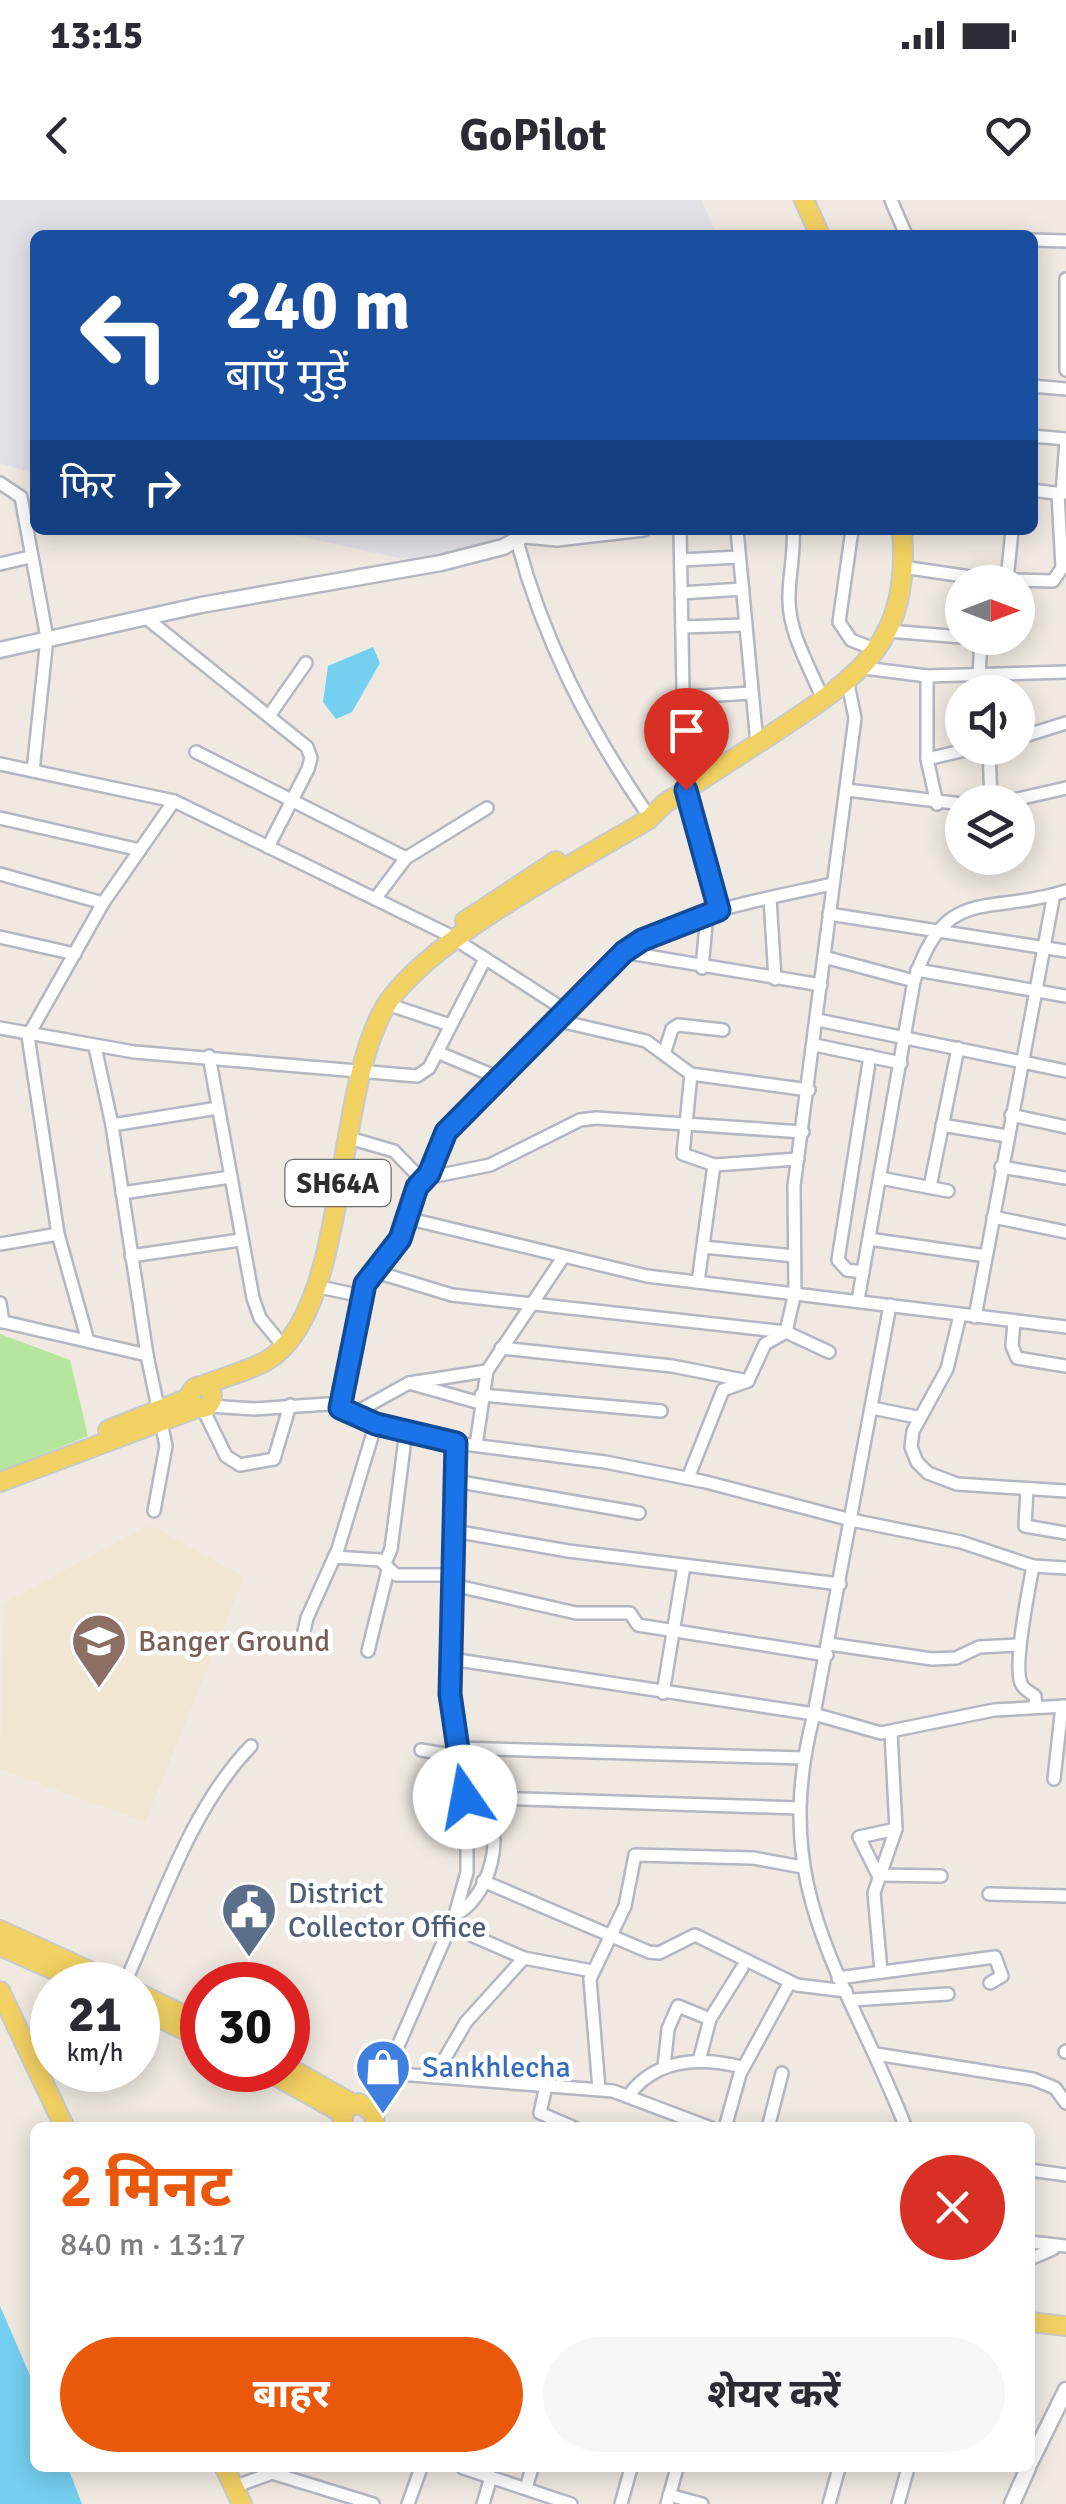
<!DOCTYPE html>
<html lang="hi">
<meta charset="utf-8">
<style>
:root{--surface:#fff;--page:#f7f7f7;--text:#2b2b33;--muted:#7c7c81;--accent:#ea580c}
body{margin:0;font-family:Signika,"Noto Sans Devanagari",sans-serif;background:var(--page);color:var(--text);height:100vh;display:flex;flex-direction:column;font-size:38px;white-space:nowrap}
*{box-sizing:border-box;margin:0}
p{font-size:32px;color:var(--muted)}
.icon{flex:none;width:55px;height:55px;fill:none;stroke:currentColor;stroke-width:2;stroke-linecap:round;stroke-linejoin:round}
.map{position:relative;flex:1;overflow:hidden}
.side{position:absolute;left:30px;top:1922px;width:1005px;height:350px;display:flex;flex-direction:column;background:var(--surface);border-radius:15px;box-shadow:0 5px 25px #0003}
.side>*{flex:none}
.guide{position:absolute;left:30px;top:30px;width:1008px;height:305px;border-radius:15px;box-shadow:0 5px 25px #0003;background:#1a4fa0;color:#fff;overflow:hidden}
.needle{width:65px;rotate:90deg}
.tools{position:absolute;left:945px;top:365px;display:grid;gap:20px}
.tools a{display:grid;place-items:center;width:90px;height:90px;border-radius:50%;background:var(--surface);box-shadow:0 5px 25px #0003;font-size:50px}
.speed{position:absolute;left:30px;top:1762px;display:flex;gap:20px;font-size:50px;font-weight:700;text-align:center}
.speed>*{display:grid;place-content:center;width:130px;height:130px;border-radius:50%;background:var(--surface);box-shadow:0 5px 25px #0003;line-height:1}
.speed small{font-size:25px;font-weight:400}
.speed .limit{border:15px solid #d22;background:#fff;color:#111}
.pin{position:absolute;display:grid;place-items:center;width:85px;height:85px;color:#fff;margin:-102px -42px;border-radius:50% 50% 50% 0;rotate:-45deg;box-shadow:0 0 10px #0007}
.pin .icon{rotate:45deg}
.me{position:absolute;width:110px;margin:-55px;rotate:348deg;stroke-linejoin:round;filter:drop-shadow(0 0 8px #0008)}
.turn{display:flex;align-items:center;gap:35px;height:210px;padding:0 30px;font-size:45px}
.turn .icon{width:130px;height:130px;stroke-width:2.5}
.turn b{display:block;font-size:70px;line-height:85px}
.then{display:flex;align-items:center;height:95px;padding:0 30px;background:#0003;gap:20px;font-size:38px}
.round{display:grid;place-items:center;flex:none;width:105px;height:105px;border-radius:52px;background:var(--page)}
.headline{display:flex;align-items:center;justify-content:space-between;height:170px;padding:0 30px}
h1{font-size:60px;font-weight:700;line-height:75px;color:var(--accent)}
.button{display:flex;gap:20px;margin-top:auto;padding:20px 30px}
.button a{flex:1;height:115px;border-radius:60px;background:var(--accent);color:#fff;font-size:40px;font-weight:700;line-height:115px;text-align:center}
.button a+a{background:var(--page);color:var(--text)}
.status{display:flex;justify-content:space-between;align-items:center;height:70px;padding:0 50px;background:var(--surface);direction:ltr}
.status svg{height:28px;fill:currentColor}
header{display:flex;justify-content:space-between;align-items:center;height:130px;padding:0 30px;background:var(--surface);font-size:45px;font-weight:700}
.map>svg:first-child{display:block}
.industrial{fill:#e3e1e8}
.education{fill:#f0e6d1}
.green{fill:#b6e59e}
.water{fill:#75cff0}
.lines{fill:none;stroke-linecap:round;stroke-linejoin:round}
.minor-casing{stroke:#b4b7c1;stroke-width:16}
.tertiary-casing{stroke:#b4b7c1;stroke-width:19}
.primary-casing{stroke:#c9c9c9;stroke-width:22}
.minor{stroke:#fff;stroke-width:11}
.tertiary{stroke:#fff;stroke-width:14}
.primary{stroke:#f2d163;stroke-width:18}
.route-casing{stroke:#114b97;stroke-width:25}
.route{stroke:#1a73e8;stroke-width:18}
.labels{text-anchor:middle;stroke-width:9;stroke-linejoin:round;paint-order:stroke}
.shield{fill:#fff;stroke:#6d6d6d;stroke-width:2.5}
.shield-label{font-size:28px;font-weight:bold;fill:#2e2e2e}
.education-label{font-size:30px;fill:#785e54;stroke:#fff;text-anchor:start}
.service-label{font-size:30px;fill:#4e5e75;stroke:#fff;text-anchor:start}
.shop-label{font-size:30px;fill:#366cbe;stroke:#fff;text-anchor:start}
</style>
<div class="status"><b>13:15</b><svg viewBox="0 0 49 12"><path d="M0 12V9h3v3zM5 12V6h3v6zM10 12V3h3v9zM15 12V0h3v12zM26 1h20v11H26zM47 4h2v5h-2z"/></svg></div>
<header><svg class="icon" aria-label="back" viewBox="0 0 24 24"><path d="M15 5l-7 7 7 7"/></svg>GoPilot<svg class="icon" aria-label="heart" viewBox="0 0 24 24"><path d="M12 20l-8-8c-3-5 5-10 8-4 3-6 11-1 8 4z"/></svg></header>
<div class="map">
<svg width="1066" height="2304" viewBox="0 0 1066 2304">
<rect width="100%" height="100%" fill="#efe9e1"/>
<!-- industrial -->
<g class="industrial">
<polygon points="0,0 701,0 717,35 35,35 35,274 0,263"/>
<polygon points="272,330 510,330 453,370"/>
</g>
<!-- education -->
<polygon class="education" points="145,1327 156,1328 244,1377 145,1622 0,1569 4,1403"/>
<!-- green -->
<polygon class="green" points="0,1134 70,1160 88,1236 0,1272"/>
<!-- water -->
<g class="water">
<polygon points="373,447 380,463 352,512 336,519 323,502 328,466"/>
<polygon points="0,2106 35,2187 35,2268 68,2268 82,2304 0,2304"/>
</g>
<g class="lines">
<!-- minor casing -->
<g class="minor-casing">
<g id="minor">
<polyline points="891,0 906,35"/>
<polyline points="1032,40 1066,41"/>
<polyline points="1066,79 1066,170"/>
<polyline points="1032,186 1066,189"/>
<polyline points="1032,236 1066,239"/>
<polyline points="0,283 21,297 47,438 33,571"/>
<polyline points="1032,290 1062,294"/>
<polyline points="1062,294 1066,240"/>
<polyline points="680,330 685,595 719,710"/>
<polyline points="737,330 757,543"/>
<path d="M793,330C795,355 788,378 789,402C790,436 811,469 823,500"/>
<polyline points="852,330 839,422 851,440 877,450"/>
<polyline points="525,337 557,340 644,330"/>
<path d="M517,341C543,439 587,525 644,609"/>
<polyline points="681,360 739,357"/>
<polyline points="0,364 30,357"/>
<polyline points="903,367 984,379 1053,381 1062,368 1058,294"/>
<polyline points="1007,380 1012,330"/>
<polyline points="681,393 743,389"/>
<polyline points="145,417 307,547 311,558 308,569 268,647"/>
<polyline points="682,427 746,425"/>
<polyline points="888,431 962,437"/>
<polyline points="864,468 927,476 1066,472"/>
<polyline points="927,476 927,559 937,604"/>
<polyline points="979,476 981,438"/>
<polyline points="987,492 988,476"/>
<polyline points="684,497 752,493"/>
<polyline points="269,516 306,463"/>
<polyline points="1018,538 1066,523"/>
<polyline points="989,548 991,602"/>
<polyline points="196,552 406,658"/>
<polyline points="927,559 974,548"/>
<polyline points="0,564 174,601 447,734 565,810"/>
<polyline points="847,590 962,604"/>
<polyline points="1005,602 1066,588"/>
<polyline points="0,618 140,650"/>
<polyline points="0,674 103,703"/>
<polyline points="770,698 775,779"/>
<polyline points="375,699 406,658 487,608"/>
<polyline points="829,714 1066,751"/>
<polyline points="0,737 75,754"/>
<polyline points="623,752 821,785"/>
<polyline points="824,757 914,781"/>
<polyline points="702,768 707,714"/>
<polyline points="917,770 1066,796"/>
<polyline points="387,804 450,825"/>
<polyline points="555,820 646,841 691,874 809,890"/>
<polyline points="818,820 1066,871"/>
<polyline points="0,828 134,852 417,876 429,868 485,759"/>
<polyline points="815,845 901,863"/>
<polyline points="95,847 112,925 218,908"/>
<polyline points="437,852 499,878"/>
<polyline points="664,854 672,829 678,825 723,830"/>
<polyline points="209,856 253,1098 260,1118 284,1147"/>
<polyline points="691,874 683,954 714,965 798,959"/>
<polyline points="1011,915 1066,927"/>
<polyline points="112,925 147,1155 166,1246 154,1311"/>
<polyline points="942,925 1007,936"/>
<polyline points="349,938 394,951 421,979"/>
<polyline points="1001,967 1066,978"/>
<path d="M429,974L446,933L623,752C684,711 762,700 832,684"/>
<polyline points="880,978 948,991"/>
<polyline points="930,987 958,848"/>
<polyline points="122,993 231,977"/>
<polyline points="993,1017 1066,1032"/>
<polyline points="410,1019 647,1076 1066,1127"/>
<polyline points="869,1039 986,1056"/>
<polyline points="0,1044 58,1034"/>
<polyline points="703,1047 794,1056"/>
<polyline points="131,1056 240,1040"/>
<polyline points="373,1071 452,1095 786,1132 829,1152"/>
<polyline points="863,1072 847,1070 838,1060 870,856"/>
<polyline points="698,1082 714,965"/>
<polyline points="315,1086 362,1096"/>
<path d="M858,1100L914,781C945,683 989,716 1066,691"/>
<polyline points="0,1103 3,1122"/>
<polyline points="890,1105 814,1514 881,1533 994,1510 1066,1506"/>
<polyline points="960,1115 947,1169 913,1231 911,1247 917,1262 928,1273 957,1284 1066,1291"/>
<polyline points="975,1117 1053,699"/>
<polyline points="0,1121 147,1155"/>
<polyline points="1014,1121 1012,1146 1017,1158 1066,1166"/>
<polyline points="88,1141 58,1034 28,836 103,703 174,601"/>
<polyline points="501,1148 672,1166 748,1181"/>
<polyline points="409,1183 480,1203"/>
<polyline points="481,1195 661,1211"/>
<polyline points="209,1206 254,1209 328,1204 376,1223 456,1243 605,1262 706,1282 851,1320 961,1342 1033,1366 1066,1368"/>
<polyline points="340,1207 365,1084 401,1039 421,979 490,965 580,920 596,918 803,932"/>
<polyline points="872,1208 917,1217"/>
<polyline points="203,1209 226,1256 240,1265 274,1259 290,1205"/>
<polyline points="353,1214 409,1183 487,1171"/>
<polyline points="476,1245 487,1171 562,1059"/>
<polyline points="688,1278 723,1190 748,1181 765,1144 786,1132 795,1092 794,986 855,518 848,484"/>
<polyline points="455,1281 639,1313"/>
<polyline points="1027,1289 1025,1326 1066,1333"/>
<polyline points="454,1331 568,1351 840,1384"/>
<polyline points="334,1357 380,1360 396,1375 453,1375"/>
<polyline points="385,1363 391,1349 406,1231"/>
<path d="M1033,1366C1029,1388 1012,1470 1022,1485C1023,1488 1032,1494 1035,1496L1036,1507"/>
<polyline points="453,1385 576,1413 630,1413 638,1425 827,1455"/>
<polyline points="829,1444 932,1459 956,1458 979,1447 1019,1445"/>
<polyline points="301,1445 307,1418 338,1349 376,1223"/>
<polyline points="368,1451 388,1370"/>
<path d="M451,1459L814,1514C768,1691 845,1772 906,1928"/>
<polyline points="663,1493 684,1366"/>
<polyline points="455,1548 803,1558"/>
<polyline points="421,1550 457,1556"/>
<polyline points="1054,1579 1062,1506"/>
<polyline points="465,1597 798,1608"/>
<polyline points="896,1629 859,1637 878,1675 941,1676"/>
<polyline points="483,1681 649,1752 659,1753 695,1735 797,1785 846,1791"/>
<polyline points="989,1694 1066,1696"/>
<path d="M455,1715C486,1700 504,1644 488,1613L467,1606"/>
<polyline points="450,1726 524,1758 592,1771"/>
<polyline points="881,1771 874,1693 896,1629 891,1532"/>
<polyline points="838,1778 995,1757 1002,1776 990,1783"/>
<path d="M124,1785C160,1706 190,1609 251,1546"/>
<polyline points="851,1800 948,1794"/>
<polyline points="710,1819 742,1768"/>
<polyline points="1065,1852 1066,1851"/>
<polyline points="876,1854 1033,1879 1055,1888 1066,1903"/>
<polyline points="664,1867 668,1829 678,1806 710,1819 699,1861"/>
<polyline points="386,1873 613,1891 711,1928"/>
<polyline points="434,1877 466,1822 524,1758"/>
<polyline points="546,1886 540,1913 575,1928"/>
<polyline points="599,1889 590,1779 625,1706 635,1655 753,1658 802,1667"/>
<path d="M629,1895C656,1858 701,1857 742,1867"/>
<polyline points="371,1908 455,1715 467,1672 467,1606 450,1494 456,1243"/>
<polyline points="725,1928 740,1874 790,1782"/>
<polyline points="768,1928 782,1873"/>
<polyline points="1030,1970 1066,1975"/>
<polyline points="1030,2042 1066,2046"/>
<polyline points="1030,2059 1053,2049"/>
<polyline points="463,2268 571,2304"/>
<polyline points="234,2287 272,2273 373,2304"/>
<polyline points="526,2288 532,2268"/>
<polyline points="669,2295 702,2304"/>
<polyline points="408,2304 421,2268"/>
<polyline points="483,2304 491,2277"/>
<polyline points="621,2304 631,2268"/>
<polyline points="667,2304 677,2268"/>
<polyline points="829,2304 839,2268"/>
<polyline points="898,2304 908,2268"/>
</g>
</g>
<!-- tertiary casing -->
<g class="tertiary-casing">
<g id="tertiary">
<polyline points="0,450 201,405 441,363 503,347 534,330"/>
<polyline points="1030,2263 1066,2190"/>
<polyline points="1012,2304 1028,2268"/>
</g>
</g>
<!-- primary casing -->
<g class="primary-casing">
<g id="primary">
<polyline points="804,0 820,35"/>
<polyline points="465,721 556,661"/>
<circle cx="201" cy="1197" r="11"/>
<path d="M202,1186C222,1177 247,1172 266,1161C351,1113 332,884 389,801C436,735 576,663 649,619L664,604C701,580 738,556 775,532C860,476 911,443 902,330"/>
<polyline points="108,1230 189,1198"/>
<polyline points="0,1282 197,1208"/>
<polyline points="0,1730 120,1785"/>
<polyline points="0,1746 88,1785"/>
<polyline points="0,1791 65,1928"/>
<polyline points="138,1793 202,1824"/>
<polyline points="138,1808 202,1838"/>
<polyline points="288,1867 353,1904"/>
<polyline points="265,1870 342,1913"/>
<polyline points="341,1928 345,1909 359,1903 374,1913 375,1928"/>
<polyline points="1030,2122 1066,2126"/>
<polyline points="225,2268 242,2304"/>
</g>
</g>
<!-- minor -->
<use href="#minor" class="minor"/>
<!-- tertiary -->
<use href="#tertiary" class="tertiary"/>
<!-- primary -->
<use href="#primary" class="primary"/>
</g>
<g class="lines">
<!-- route casing -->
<g class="route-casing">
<polyline id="route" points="465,1597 450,1494 456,1243 376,1224 340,1208 365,1084 400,1039 417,987 429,974 446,932 624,752 642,740 719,710 686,590"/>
</g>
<!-- route -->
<use href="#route" class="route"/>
</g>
<!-- icons -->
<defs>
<g id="school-pin" transform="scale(2.875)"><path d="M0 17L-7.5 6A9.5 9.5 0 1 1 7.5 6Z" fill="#8d6e63" stroke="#fff"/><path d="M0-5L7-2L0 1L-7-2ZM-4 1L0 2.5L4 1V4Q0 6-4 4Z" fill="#fff"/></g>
<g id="civic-pin" transform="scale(2.875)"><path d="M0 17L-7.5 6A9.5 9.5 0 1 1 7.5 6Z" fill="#5c6f8a" stroke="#fff"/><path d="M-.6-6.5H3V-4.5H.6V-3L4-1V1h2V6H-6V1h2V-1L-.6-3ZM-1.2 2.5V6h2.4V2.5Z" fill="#fff"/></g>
<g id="shop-pin" transform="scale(2.875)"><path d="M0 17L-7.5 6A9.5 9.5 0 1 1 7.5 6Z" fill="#3f7fe0" stroke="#fff"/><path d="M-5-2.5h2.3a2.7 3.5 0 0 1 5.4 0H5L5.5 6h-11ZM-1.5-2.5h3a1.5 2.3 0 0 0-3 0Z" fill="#fff"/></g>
</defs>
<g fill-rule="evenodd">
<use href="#school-pin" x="99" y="1441"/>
<use href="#civic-pin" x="249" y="1710"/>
<use href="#shop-pin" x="383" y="1867"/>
</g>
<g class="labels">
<!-- shield labels -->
<rect class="shield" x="285.5" y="960" width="105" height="46" rx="8"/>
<g class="shield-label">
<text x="338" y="993">SH64A</text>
</g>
<!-- education labels -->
<g class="education-label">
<text x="138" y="1451">Banger Ground</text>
</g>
<!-- service labels -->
<g class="service-label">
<text x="288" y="1703">District<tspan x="288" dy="34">Collector Office</tspan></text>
</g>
<!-- shop labels -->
<g class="shop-label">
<text x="422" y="1877">Sankhlecha</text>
</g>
</g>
</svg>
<div class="tools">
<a><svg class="needle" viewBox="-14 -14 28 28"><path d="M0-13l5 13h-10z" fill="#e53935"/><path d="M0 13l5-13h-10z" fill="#7c7c81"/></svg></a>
<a><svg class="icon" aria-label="sound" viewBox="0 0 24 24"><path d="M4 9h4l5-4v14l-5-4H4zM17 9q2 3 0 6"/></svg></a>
<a><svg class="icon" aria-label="layers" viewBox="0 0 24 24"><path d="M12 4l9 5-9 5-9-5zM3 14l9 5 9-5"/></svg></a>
</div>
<div class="speed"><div>21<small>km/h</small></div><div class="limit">30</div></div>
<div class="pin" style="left:686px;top:590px;background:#d93025"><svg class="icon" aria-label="arrive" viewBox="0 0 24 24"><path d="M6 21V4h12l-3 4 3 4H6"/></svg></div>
<svg class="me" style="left:465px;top:1597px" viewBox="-20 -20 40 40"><circle r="19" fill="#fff"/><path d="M0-13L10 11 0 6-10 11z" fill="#1a73e8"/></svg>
<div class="guide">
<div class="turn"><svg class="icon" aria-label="left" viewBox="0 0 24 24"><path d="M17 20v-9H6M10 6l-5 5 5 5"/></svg><div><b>240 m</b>बाएँ मुड़ें</div></div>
<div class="then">फिर<svg class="icon" aria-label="right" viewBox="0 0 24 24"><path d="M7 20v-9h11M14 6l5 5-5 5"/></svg></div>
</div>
<section class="side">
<div class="headline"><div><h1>2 मिनट</h1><p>840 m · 13:17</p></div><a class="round" style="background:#d93025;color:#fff"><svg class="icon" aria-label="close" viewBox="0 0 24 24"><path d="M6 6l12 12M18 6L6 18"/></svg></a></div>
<div class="button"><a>बाहर</a><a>शेयर करें</a></div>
</section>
</div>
